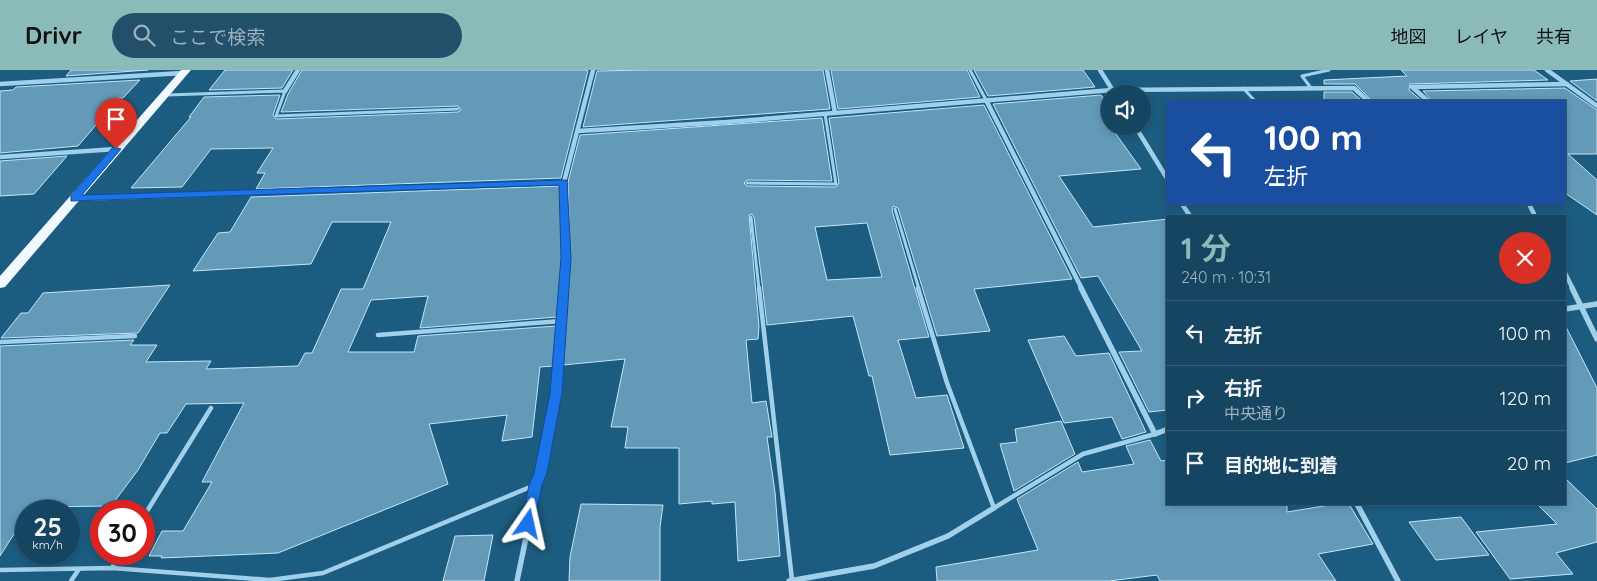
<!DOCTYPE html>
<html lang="ja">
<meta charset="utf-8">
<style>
:root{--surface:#154561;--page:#224f6a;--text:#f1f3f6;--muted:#9db1bd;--line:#345d76;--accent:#8bbbb9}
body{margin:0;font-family:Quicksand,"Noto Sans JP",sans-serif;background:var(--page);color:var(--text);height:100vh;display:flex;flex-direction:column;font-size:19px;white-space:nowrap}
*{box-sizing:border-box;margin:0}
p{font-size:16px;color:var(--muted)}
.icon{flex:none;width:28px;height:28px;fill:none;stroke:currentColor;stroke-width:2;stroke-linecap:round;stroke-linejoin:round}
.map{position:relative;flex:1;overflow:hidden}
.side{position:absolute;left:1166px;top:145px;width:400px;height:290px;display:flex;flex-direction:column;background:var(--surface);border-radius:0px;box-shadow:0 2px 8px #0003,0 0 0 1px var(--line)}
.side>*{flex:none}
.guide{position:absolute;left:1166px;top:30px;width:400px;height:105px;border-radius:0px;box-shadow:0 2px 8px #0003,0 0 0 1px var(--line);background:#1a4fa0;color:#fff;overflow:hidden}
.buttons{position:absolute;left:1101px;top:15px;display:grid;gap:10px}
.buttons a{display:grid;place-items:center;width:50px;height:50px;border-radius:50%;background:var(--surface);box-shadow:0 2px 8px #0003,0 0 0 1px var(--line);font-size:25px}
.speed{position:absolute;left:15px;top:430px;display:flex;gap:10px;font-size:25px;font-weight:700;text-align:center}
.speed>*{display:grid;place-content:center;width:65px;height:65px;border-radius:50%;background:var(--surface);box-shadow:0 2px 8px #0003,0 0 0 1px var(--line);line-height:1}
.speed small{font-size:12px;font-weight:400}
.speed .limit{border:8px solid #d22;background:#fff;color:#111}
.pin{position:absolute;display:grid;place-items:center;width:42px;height:42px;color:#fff;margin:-51px -21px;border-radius:50% 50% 50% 0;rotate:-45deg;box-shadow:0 0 5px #0007}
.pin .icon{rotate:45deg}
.me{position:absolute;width:55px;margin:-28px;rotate:11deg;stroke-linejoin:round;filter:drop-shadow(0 0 4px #0008)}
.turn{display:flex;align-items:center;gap:18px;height:105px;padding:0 15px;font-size:22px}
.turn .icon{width:65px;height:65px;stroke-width:2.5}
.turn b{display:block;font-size:35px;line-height:42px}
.round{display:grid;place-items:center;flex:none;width:52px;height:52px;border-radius:26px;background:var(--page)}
.head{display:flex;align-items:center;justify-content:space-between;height:85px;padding:0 15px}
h1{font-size:30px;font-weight:700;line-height:38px;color:var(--accent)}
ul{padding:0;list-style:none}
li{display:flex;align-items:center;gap:15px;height:65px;padding:0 15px;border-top:1px solid var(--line)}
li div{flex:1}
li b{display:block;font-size:19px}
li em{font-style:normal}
header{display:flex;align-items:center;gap:30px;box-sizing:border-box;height:70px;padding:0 25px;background:var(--accent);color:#111}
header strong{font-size:24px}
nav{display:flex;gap:28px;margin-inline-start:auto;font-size:18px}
.search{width:350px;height:45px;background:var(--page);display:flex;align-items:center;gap:12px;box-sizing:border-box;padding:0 18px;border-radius:28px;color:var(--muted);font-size:19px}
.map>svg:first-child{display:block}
.building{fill:#629ab8;stroke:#c4e6f7;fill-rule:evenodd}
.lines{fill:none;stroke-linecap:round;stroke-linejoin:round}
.service-far1{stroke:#a0d0ea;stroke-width:3}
.service{stroke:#a0d0ea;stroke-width:4.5}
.minor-far1{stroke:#a0d0ea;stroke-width:4.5}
.minor{stroke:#a0d0ea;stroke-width:5.5}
.trunk{fill:#f1f9fe;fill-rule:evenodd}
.route{fill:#1a73e8;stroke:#114b97}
</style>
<header>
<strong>Drivr</strong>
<div class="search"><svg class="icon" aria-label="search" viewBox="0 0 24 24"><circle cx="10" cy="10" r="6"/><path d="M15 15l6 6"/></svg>ここで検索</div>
<nav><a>地図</a><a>レイヤ</a><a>共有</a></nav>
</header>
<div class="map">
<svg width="1597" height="511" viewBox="0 0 1597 511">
<rect width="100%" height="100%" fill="#1c5c81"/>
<!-- building -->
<g class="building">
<polygon points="71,0 148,0 66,6"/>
<polygon points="225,0 293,0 282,18 209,20"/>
<polygon points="302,0 585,0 588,1 561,108 256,119 265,103 257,103 273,78 211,79 182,117 131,118 191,47 189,47 204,27 280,25 273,45 276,49 458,42 461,40 458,36 281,42 288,24"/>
<polygon points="646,0 823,0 830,39 583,57 597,1"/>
<polygon points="831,0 967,0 980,27 838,39"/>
<polygon points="974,0 1083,0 1095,17 988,26"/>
<polygon points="1401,0 1534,0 1548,10 1410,14 1409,20 1422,31 1372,31 1355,14 1324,14 1324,10 1407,6"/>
<polygon points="1597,9 1597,31 1570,11"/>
<polygon points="140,10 123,28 119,28 78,76 0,83 0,21 13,20 16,17"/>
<polygon points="1565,18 1597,40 1597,84 1568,84 1597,110 1597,145 1565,123 1565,31 1432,31 1423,21"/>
<polygon points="1324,22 1352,22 1362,31 1324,31"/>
<polygon points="1101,25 1110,38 1110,56 1123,56 1125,59 1113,60 1141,99 1059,106 1093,157 1168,149 1168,340 1149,342 1119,282 1142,281 1098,206 1081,208 993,34"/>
<path d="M984,35L1072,209L974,219L990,261L937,266L898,138L893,136L892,140L929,267L898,270L916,328L947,325L964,378L890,385L872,306H869L853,246L767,255L754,147L752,144L749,145L759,256L758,269L746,270L752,333L766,331L772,367H767L775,422L780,486L738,491L735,432L712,434V431L679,434V378H625L628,357H611L625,289L563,295L570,188L568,112L580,65L822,48L832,111L747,110L744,113L747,116L836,117L839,113L829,48ZM867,153L882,207L827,210L815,157Z"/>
<polygon points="67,86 34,124 0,126 0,91"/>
<polygon points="560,116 562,188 557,247 420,258 428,226 371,230 348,282 414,282 418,266 556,256 553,296 540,297 532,367 502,371 507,345 429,354 448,414 278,483 161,488 162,486 149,486 162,461 183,461 212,412 202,412 244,333 186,334 167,363 160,363 138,400 111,436 32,437 26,441 26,445 0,486 0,276 134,270 130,275 157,275 146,292 211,291 206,299 298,296 305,283 312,283 341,219 363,219 391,152 332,152 311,194 193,201 218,163 230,162 251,127"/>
<polygon points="170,215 138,263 1,268 21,243 28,243 43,223"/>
<polygon points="1565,255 1597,318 1597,385 1565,393"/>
<polygon points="1064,266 1076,286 1109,283 1146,362 1122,369 1112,347 1064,353 1028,270"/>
<polygon points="1061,351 1075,384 1014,421 1000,374 1017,372 1015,359"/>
<polygon points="1150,370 1161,391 1168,390 1168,434 1287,434 1287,442 1336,434 1349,434 1373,474 1318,484 1336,511 1160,511 1157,505 1109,511 937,511 936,497 1038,480 1017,429 1078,392 1082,402 1134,394 1126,376"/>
<polygon points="1565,408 1597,439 1597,472 1556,483 1573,504 1510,509 1476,462 1557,454 1537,434 1565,434"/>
<polygon points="581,434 663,435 660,457 660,511 569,511 570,487"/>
<polygon points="1461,447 1489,485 1436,490 1409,452"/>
<polygon points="493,465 484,511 443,511 455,466"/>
</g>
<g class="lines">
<!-- service-far1 -->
<g class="service-far1">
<polyline points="970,0 986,30"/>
<polyline points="1243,18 1255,31"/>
<polyline points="1311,18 1302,6 1329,0"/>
<polyline points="167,25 285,21 276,46 458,39"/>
<polyline points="747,113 836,114 825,44"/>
<polyline points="895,139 919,219"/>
<polyline points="751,147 759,219"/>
</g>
<!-- service -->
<g class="service">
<polyline points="759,218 792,510"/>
<polyline points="918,218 947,313 994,438 1083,384 1155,364"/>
<polyline points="378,265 562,251"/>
<polyline points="0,272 135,266"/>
<polyline points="144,446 211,338"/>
<polyline points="112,498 120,484"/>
<polyline points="0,500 112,498 270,510 323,503 535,415"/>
<polyline points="71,511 79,499"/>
</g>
<!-- minor-far1 -->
<g class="minor-far1">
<polyline points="827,0 835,43"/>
<polyline points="1100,0 1115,24"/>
<polyline points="1547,0 1597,36"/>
<polyline points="0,14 183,3"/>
<polyline points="285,21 298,0"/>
<polyline points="986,30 1082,219"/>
<polyline points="1428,31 1412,17 1567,14"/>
<polyline points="1135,56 1168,110"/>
<polyline points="578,61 727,52 1112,20 1354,18 1368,31"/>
<polyline points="0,87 116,79"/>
<polyline points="75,129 564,112"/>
<polyline points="1182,134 1190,146"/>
<polyline points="1529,134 1535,146"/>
<polyline points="1565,203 1573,219"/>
<polyline points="564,219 566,188 564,112 593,0"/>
</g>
<!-- minor -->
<g class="minor">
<polyline points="1081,218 1155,364 1168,359"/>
<polyline points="1572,218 1597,269"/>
<polyline points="1565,239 1597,234"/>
<polyline points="1357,434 1398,511"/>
<polyline points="517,511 556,323 564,218"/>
<polyline points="789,511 874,496 948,466 994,438"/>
</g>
<!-- trunk -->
<polygon class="trunk" points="181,0 191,0 5,217 0,218 0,206"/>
</g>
<!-- route -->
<polygon class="route" points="113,77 121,79 82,125 567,110 571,188 562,323 547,403 542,415 533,458 528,460 523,458 521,454 529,415 534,403 550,323 561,188 559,115 71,131 71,126"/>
</svg>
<div class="buttons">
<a><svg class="icon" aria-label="sound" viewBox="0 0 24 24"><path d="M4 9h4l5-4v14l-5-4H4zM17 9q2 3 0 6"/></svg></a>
</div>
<div class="speed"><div>25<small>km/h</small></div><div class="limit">30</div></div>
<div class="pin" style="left:116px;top:79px;background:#d93025"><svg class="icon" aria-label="arrive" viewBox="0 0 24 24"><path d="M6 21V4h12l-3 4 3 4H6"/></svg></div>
<svg class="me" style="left:528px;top:454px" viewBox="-20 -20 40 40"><path d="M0-17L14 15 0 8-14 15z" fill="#1a73e8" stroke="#fff" stroke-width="4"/></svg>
<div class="guide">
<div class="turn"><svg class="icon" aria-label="left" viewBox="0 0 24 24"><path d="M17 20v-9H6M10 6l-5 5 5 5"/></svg><div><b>100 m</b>左折</div></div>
</div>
<section class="side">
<div class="head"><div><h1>1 分</h1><p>240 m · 10:31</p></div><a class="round" style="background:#d93025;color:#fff"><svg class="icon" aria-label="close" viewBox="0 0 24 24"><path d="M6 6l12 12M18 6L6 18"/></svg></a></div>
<ul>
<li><svg class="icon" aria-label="left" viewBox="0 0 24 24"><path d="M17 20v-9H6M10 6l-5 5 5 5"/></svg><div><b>左折</b></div><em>100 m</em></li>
<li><svg class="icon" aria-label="right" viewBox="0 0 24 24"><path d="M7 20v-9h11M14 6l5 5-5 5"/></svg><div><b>右折</b><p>中央通り</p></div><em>120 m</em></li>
<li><svg class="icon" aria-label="arrive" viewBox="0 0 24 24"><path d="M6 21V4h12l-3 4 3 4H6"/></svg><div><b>目的地に到着</b></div><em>20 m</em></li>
</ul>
</section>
</div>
